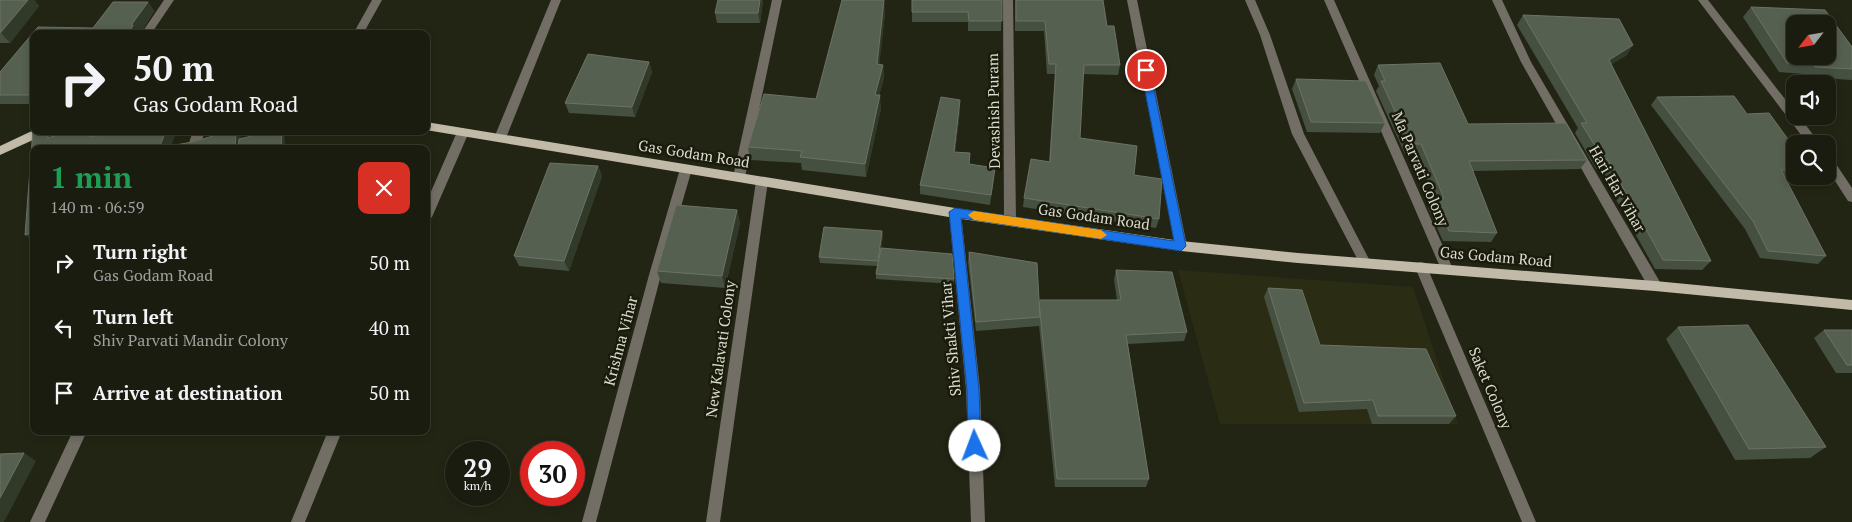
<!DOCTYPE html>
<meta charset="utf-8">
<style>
:root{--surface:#1a1c0f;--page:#27291d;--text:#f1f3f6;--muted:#9fa19e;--line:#383a2f}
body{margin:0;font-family:"PT Serif",serif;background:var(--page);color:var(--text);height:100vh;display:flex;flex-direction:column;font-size:19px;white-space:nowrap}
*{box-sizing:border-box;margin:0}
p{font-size:16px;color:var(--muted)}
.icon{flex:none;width:28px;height:28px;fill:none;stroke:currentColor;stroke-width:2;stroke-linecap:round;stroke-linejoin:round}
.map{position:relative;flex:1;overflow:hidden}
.drawer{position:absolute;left:30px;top:145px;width:400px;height:290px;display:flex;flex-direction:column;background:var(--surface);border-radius:10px;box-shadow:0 2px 8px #0003,0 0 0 1px var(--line)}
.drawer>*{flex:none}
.banner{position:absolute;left:30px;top:30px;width:400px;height:105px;border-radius:10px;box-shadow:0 2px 8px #0003,0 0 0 1px var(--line);background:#1a1c0f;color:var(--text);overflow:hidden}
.needle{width:32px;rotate:239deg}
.tools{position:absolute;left:1786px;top:15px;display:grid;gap:10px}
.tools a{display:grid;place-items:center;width:50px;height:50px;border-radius:10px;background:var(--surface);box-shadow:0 2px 8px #0003,0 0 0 1px var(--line);font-size:25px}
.speed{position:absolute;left:445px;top:441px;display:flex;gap:10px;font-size:25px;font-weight:700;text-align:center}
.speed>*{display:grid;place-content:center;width:65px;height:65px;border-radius:50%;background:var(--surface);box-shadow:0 2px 8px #0003,0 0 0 1px var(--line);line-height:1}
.speed small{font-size:12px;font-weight:400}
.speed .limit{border:8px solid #d22;background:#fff;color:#111}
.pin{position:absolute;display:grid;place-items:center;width:42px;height:42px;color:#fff;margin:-21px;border:2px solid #fff;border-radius:50%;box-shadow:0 1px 5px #0007}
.me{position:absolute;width:55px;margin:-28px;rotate:358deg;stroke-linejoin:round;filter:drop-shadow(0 0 4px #0008)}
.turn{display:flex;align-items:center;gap:18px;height:105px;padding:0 20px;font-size:22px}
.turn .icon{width:65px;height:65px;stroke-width:2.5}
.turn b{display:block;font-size:35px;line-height:42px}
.round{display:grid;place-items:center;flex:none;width:52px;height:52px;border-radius:10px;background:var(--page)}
.summary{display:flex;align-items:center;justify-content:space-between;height:85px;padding:0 20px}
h1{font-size:30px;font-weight:600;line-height:38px;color:#1e9e55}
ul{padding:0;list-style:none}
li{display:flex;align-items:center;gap:15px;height:65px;padding:0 20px}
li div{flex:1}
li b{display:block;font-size:19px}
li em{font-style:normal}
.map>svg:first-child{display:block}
.built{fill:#2a2c14}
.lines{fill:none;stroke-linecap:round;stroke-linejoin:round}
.minor{fill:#726e66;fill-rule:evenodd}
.major{fill:#c1baa9;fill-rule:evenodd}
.wall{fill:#465041}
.shaded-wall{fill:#313928}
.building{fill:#566050;stroke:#6b7364;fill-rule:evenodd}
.route{fill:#1a73e8;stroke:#114b97}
.slow{fill:#f59e0b}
.labels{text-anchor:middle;stroke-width:5;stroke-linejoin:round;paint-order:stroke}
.street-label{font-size:15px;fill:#dbdcd1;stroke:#1a1b0b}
</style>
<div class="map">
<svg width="1852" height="522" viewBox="0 0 1852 522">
<rect width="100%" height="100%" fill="#232514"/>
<!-- built -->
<polygon class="built" points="1178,270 1413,287 1458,424 1220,424"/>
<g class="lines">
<!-- minor -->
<g class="minor">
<polygon points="164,0 174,0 151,34 141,34"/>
<polygon points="372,0 382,0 363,34 353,34"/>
<polygon points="551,0 561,0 506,138 504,141 496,141 494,138"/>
<polygon points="772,0 782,0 745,177 739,181 733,177"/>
<polygon points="1003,0 1013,0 1016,221 1014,224 1006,224 1004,221"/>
<polygon points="1127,0 1137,0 1187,246 1185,249 1177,249 1175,246"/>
<polygon points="1245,0 1255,0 1270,35 1304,134 1371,263 1369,266 1361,266 1292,134 1260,35"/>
<polygon points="1324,0 1334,0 1453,269 1451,273 1443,273 1441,269"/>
<polygon points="1492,0 1502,0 1531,62 1660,282 1661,286 1660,290 1650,290 1521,62"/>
<polygon points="1698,0 1708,0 1795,112 1795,116 1799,116 1820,144 1808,144"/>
<polygon points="463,128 469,132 432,217 426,222 426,203 457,132"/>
<polygon points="193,131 205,131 199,149 187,149"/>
<polygon points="1828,157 1832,158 1852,188 1852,202 1848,201 1828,170"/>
<polygon points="686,165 692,169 661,275 596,522 582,522 649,275 680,169"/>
<polygon points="762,177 768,181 720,522 706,522 756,181"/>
<polygon points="955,208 959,210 961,213 980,389 985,522 971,522 966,389 949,213 951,210"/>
<polygon points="1421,262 1425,263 1427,267 1536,522 1522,522 1415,267 1417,263"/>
<polygon points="73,431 87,431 45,522 30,522"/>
<polygon points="328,431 342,431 305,522 291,522"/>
</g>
<!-- major -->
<g class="major">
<polygon points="426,122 955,208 1181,241 1298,253 1655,281 1852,300 1852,310 1655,291 1298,263 1181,251 955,218 426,130"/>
<polygon points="34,130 47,131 46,134 0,155 0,146"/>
</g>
</g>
<!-- wall -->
<g class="wall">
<polygon points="0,0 34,0 39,6 10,43 0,43"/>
<polygon points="763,0 760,23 717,23 715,13"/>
<polygon points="912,0 1002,0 1001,31 968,31 968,22 912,22"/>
<polygon points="1015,0 1103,0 1107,26 1120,65 1118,75 1083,74 1080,138 1134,175 1159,219 1156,228 1023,207 1024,198 1049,162 1055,74 1047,74 1044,31 1015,31"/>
<polygon points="113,2 148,2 154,11 140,34 34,34 34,104 0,104 0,72 38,27 93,28"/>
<polygon points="1751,7 1852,47 1852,80 1806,77 1804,74 1779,72 1743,17"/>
<polygon points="885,13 879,65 883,65 884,78 879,95 881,108 866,177 802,170 801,163 750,160 748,147 816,99"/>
<polygon points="1523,15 1627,55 1611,64 1711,261 1702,270 1655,269 1599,169 1596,169 1575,133 1578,128 1517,25"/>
<polygon points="649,62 652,72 635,117 569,113 565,103"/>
<polygon points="1378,65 1468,124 1587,160 1580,169 1473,171 1497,233 1491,242 1443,241 1428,208 1434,198 1435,198 1416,154 1405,154 1376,91 1379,86 1374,75"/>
<polygon points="1296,79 1385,123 1380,133 1307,132 1292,89"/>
<polygon points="1657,97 1747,114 1795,149 1795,176 1804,176 1802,178 1785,178 1826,256 1818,264 1760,258 1745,229 1651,105"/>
<polygon points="960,110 955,152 969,164 994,178 990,205 920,194 920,185"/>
<polygon points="598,166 602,176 569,271 519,266 514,256"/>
<polygon points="737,210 740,223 725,288 661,283 657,271"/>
<polygon points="882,231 883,237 881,248 954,279 954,284 876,279 876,274 877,266 820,263 819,257"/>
<polygon points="969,252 1039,300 1117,300 1114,280 1116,270 1187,332 1184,341 1128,344 1149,479 1146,487 1055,487 1039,325 1039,326 976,331 968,262"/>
<polygon points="1268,288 1320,345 1456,416 1449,424 1372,424 1367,409 1299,412 1264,297"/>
<polygon points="1678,327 1826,447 1810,458 1735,460 1666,339"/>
<polygon points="1824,330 1852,330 1852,373 1836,373 1814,338"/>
</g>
<!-- shaded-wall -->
<g class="shaded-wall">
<polygon points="28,0 34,0 39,6 10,43 1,33"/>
<polygon points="760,0 763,0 760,23 758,13"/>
<polygon points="884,0 885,13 878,77 877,64"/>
<polygon points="148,2 154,11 140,34 127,34 132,24"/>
<polygon points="1633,45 1627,55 1602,70 1609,60"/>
<polygon points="649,62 652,72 635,117 632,107"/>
<polygon points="883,65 884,78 876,108 875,95"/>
<polygon points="880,95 881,108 866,177 865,164"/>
<polygon points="960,100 960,110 954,162 954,152"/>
<polygon points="52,131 68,131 56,147 47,138"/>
<polygon points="92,131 99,131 102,135 90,137"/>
<polygon points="166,131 174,131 176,133 170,149 159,148"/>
<polygon points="236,131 237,131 242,139 242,149 235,149"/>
<polygon points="282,131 283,131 285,135 285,149 281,149"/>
<polygon points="598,166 602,176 569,271 564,261"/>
<polygon points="995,168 994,178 990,205 991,195"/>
<polygon points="737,210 740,223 725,288 722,276"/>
<polygon points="882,231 883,237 878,266 878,261"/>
<polygon points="34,232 34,243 25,235"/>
<polygon points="24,453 36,461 4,522 0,522 0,498"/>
</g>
<!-- building -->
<g class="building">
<polygon points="0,0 28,0 0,33"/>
<polygon points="718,0 760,0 758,13 715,13"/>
<polygon points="842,0 884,0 877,64 883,65 875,95 880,95 865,164 800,157 802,151 748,147 764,94 816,99"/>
<polygon points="912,0 1002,0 1002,21 969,21 968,12 912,12"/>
<polygon points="1016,0 1103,0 1107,26 1114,26 1120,65 1084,65 1080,138 1137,146 1134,175 1162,179 1159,219 1024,198 1031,159 1050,162 1056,64 1049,64 1045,21 1016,21"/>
<polygon points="113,2 148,2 132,24 133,26 127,34 34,34 34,95 0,95 0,72 38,27 93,28"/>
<path d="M1751,7L1825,10L1852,47V69L1815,67L1812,64L1787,63ZM1795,24H1828V56H1795Z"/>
<polygon points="1523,15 1619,19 1633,45 1609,60 1711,261 1663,260 1607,159 1603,159 1581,123 1587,123"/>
<polygon points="588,54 649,62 632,107 565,103"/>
<polygon points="1440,63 1468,124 1566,123 1587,160 1469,161 1497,233 1449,231 1434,198 1444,198 1421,144 1410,144 1381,81 1385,81 1378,65"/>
<polygon points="1296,79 1366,81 1385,123 1311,122"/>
<polygon points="1734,96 1747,114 1769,113 1795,149 1795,170 1781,170 1826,256 1768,251 1753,221 1657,97"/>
<polygon points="941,97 960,100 954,152 970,153 969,164 995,168 991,195 920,185"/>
<polygon points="33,129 34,131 52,131 47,138 73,131 92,131 90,137 126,131 166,131 159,148 192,142 230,131 236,131 235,149 34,149 34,232 25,235"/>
<polygon points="273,131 282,131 281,149 238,149 239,139"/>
<polygon points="550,163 598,166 564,261 514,256"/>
<polygon points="676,205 737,210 722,276 657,271"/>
<polygon points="824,227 882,231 878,261 819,257"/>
<polygon points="881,248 952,254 954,279 876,274"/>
<polygon points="969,252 1037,263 1039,300 1121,300 1116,270 1172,272 1187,332 1126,335 1149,479 1057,479 1039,302 1040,317 976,322"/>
<polygon points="1268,288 1302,290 1320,345 1426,349 1456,416 1378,416 1373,400 1304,403"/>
<polygon points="1748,325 1826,447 1749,449 1678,327"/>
<polygon points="1824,330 1852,330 1852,365 1847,365"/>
<polygon points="24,453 0,498 0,454"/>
</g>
<!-- route -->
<polygon class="route" points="1146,67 1150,70 1186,246 1181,251 961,218 979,390 981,446 979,450 975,452 970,450 968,446 967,390 949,212 955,208 1174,241 1141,70"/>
<!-- slow -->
<polygon class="slow" points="974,211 1101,230 1107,235 1101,239 974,220 968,215"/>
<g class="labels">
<!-- street labels -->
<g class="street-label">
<text transform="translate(994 111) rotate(-91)" y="5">Devashish Puram</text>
<text transform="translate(694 154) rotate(9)" y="5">Gas Godam Road</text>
<text transform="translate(1420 169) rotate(67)" y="5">Ma Parvati Colony</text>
<text transform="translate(1617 189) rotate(60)" y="5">Hari Har Vihar</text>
<text transform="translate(1094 217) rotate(8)" y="5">Gas Godam Road</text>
<text transform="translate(1496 257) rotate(5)" y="5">Gas Godam Road</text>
<text transform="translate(951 339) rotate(-95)" y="5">Shiv Shakti Vihar</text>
<text transform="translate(621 341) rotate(-75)" y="5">Krishna Vihar</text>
<text transform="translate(721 349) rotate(-82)" y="5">New Kalavati Colony</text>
<text transform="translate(1490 388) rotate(67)" y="5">Saket Colony</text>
</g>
</g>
</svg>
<div class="tools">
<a><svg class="needle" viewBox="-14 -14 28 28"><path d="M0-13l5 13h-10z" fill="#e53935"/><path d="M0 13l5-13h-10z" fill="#9fa19e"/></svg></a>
<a><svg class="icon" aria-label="sound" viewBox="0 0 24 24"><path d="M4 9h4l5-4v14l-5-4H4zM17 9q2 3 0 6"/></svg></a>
<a><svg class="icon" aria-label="search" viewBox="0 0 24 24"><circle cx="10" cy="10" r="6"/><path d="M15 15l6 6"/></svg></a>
</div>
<div class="speed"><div>29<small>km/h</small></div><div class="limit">30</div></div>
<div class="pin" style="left:1146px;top:70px;background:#d93025"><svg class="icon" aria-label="arrive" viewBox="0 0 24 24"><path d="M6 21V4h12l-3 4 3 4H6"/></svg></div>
<svg class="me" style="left:975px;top:446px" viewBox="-20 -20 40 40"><circle r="19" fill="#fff"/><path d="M0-13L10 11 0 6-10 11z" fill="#1a73e8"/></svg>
<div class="banner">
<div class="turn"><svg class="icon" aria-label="right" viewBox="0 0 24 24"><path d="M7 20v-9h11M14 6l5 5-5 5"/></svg><div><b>50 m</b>Gas Godam Road</div></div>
</div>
<section class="drawer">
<div class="summary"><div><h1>1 min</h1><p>140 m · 06:59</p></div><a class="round" style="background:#d93025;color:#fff"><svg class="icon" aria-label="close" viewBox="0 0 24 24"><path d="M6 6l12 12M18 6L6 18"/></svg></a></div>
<ul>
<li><svg class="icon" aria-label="right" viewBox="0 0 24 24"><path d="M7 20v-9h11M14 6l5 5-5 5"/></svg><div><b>Turn right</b><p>Gas Godam Road</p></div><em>50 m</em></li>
<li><svg class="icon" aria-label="left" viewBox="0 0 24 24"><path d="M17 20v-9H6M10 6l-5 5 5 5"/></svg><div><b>Turn left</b><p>Shiv Parvati Mandir Colony</p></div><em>40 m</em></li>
<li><svg class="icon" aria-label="arrive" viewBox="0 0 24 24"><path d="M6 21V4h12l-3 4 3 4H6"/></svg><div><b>Arrive at destination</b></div><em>50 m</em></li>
</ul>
</section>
</div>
